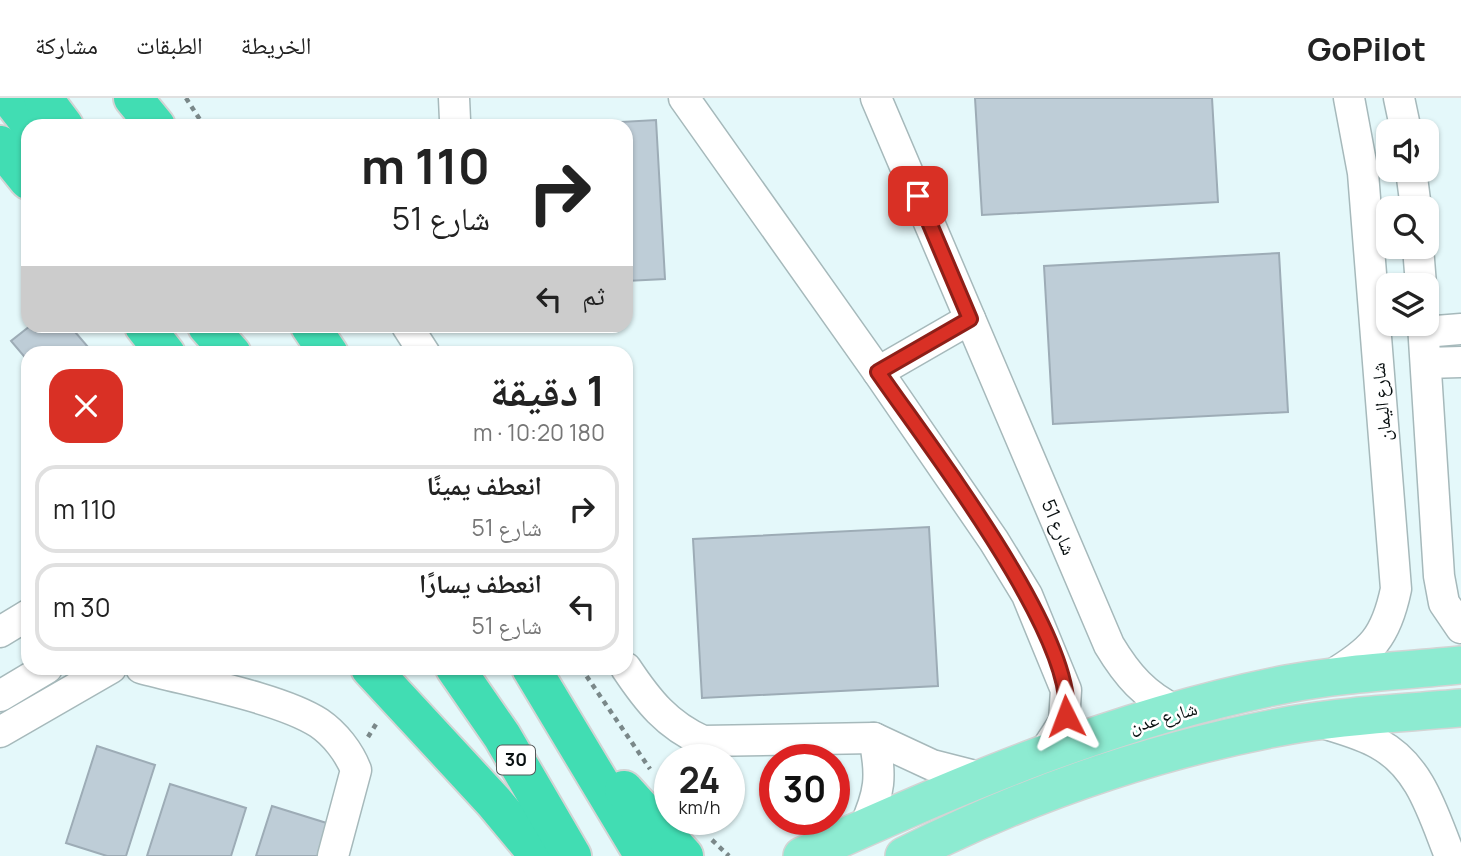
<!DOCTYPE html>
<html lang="ar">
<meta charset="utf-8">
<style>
:root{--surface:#fff;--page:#f2f2f2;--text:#222;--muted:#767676;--line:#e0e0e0}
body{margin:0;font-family:Manrope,"Noto Naskh Arabic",sans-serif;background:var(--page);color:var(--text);direction:rtl;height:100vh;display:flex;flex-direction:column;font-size:26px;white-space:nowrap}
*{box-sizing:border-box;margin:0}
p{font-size:23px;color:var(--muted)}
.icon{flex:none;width:38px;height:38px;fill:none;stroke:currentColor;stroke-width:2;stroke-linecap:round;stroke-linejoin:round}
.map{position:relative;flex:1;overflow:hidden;direction:ltr}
.drawer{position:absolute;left:21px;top:248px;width:612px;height:329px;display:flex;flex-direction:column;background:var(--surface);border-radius:21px;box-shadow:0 2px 5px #0004;direction:rtl}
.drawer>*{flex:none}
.top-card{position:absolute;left:21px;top:21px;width:612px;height:214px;border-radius:21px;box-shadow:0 2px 5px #0004;direction:rtl;background:#fff;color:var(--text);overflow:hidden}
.controls{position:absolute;left:1376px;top:21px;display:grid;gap:14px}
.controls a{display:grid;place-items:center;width:63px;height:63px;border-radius:14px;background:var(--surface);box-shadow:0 2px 5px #0004;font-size:35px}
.speed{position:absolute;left:654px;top:646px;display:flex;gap:14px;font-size:35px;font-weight:700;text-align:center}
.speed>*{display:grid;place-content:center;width:91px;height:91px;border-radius:50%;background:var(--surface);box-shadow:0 2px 5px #0004;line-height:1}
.speed small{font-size:18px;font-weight:400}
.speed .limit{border:10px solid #d22;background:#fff;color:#111}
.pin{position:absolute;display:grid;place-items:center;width:60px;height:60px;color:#fff;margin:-30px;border-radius:14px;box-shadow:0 4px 10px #0006}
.me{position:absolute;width:77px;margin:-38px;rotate:357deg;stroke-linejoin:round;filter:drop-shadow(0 0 5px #0008)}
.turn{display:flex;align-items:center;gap:24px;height:147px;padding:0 28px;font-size:32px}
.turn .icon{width:91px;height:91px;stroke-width:2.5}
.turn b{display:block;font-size:49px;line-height:60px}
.then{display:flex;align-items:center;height:66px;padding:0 28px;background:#0003;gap:14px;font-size:26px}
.round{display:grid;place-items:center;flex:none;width:74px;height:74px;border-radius:21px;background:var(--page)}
.overview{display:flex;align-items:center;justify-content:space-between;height:119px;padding:0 28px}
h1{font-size:42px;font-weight:700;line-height:52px}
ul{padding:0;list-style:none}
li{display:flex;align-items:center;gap:21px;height:88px;margin:0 14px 10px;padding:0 14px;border:4px solid var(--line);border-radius:21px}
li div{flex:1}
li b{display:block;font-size:26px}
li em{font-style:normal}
header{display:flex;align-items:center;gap:42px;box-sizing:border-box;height:98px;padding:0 35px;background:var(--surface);border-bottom:2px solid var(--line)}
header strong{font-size:33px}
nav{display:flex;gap:38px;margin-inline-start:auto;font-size:24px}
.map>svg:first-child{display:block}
.building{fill:#becdd7;stroke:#9dacb6;stroke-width:2}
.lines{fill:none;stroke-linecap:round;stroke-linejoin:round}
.minor-casing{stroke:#a6b9bb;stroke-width:33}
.major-casing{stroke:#d3d4d4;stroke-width:40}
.highway-casing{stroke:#d3d4d4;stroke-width:42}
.path{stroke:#7a8889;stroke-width:4.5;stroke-dasharray:5 5;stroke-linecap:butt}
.minor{stroke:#fff;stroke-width:30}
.major{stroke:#8debd1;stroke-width:37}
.highway{stroke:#41ddb3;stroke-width:38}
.route-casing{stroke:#8d1f18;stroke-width:18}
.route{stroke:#d93025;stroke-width:12}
.labels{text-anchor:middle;stroke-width:5;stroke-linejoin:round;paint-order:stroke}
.shield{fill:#fff;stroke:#535858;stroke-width:2}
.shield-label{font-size:18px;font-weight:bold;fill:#091011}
.street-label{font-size:19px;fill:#091011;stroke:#fff}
</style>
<header>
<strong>GoPilot</strong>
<nav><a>الخريطة</a><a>الطبقات</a><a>مشاركة</a></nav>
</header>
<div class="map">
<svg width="1461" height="758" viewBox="0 0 1461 758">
<rect width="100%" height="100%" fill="#e4f8fa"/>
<!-- building -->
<g class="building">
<polygon points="975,0 1212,0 1218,104 982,117"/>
<polygon points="656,22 665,181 626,183 626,28 549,28"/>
<polygon points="1279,155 1288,314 1053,326 1044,168"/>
<polygon points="30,228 70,228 94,256 28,256 28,263 11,243"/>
<polygon points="929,429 938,588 702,600 693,441"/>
<polygon points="97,648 155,667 126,758 107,758 66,745"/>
<polygon points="170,686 246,710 231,758 147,758"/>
<polygon points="272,708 333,727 323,758 256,758"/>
</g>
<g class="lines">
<!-- minor casing -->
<g class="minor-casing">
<g id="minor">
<polyline points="454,0 455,22"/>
<polyline points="684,0 878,274 994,443 1027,497 1066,592 1064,624 1044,655"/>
<path d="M876,0L1109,547C1127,577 1145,598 1177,613"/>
<polyline points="1399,0 1406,33"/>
<polyline points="1411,72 1416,110"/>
<polyline points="1418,149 1421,187"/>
<polyline points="1423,226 1439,478 1444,505 1461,530"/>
<polyline points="407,228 425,256"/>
<polyline points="1424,234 1461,231"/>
<polyline points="1426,265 1461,264"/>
<polyline points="878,274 970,221"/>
<polyline points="0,534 28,517"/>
<path d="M141,570C188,583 281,600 319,625C335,636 349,654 356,672L333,758"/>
<path d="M626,570C648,603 667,627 703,643L874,640L932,667L979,679"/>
<path d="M1330,578C1372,553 1386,539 1396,491L1363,75L1349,0"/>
<polyline points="0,598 47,570"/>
<path d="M1317,623C1337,630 1360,635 1379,646C1421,669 1433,716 1450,758"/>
<polyline points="0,634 111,570"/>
<path d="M864,730C880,695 882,678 874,640"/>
</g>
</g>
<!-- major casing -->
<g class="major-casing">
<g id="major">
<path d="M802,758C958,687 1117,619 1287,586C1344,575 1403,573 1461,567"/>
<path d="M904,758C1025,697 1158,651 1291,627C1347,617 1405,615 1461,610"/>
</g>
</g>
<!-- highway casing -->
<g class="highway-casing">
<g id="highway">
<polyline points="10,0 32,28"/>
<polyline points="43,0 64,28"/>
<polyline points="133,0 156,28"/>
<polyline points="0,47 28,82"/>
<polyline points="144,228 166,256"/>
<polyline points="207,228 232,256"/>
<polyline points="310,228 329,256"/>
<polyline points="370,570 494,704 539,758"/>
<polyline points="455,570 502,638 572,758"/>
<polyline points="531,570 644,758"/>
<polyline points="624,692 684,758"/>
</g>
</g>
<!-- path -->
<g class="path">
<polyline points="186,0 204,28"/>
<polyline points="581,570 650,671"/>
<polyline points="368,639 378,623"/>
<polyline points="712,742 729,758"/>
</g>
<!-- minor -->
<use href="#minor" class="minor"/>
<!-- major -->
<use href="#major" class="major"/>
<!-- highway -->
<use href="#highway" class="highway"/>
</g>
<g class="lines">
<!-- route casing -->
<g class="route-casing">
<path id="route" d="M918,98L970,221L878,274C926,344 1077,538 1066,618"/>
</g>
<!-- route -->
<use href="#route" class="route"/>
</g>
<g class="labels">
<!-- shield labels -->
<rect class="shield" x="497" y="647.5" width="38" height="29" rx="5"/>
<g class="shield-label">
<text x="516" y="668">30</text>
</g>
<!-- street labels -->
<g class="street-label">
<text transform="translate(1381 304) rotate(-95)" y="7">شارع اليمان</text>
<text transform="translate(1059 429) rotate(67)" y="7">شارع 51</text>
<text transform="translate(1163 619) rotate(-16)" y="7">شارع عدن</text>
</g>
</g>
</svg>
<div class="controls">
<a><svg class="icon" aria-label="sound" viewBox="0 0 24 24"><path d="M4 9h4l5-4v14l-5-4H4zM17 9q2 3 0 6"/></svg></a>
<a><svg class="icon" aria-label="search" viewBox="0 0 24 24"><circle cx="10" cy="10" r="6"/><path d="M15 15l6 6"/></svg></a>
<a><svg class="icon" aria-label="layers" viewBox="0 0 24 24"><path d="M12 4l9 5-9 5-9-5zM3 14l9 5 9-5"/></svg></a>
</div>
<div class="speed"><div>24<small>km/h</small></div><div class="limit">30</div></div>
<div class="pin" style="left:918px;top:98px;background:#d93025"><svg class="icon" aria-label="arrive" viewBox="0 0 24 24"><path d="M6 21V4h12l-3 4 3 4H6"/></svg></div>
<svg class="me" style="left:1066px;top:618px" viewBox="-20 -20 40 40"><path d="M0-17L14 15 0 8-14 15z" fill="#d93025" stroke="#fff" stroke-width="4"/></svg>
<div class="top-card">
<div class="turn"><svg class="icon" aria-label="right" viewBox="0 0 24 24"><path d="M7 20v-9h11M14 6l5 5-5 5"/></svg><div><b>110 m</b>شارع 51</div></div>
<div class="then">ثم<svg class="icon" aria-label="left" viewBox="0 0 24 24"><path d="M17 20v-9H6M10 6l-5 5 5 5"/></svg></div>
</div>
<section class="drawer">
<div class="overview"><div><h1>1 دقيقة</h1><p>180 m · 10:20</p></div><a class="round" style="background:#d93025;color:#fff"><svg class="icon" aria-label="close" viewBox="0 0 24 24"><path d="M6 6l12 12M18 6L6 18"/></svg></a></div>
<ul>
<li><svg class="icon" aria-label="right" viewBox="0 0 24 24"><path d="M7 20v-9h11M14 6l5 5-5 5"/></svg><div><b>انعطف يمينًا</b><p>شارع 51</p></div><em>110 m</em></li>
<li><svg class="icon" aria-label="left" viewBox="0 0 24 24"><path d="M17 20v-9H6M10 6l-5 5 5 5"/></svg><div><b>انعطف يسارًا</b><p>شارع 51</p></div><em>30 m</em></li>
</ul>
</section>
</div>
